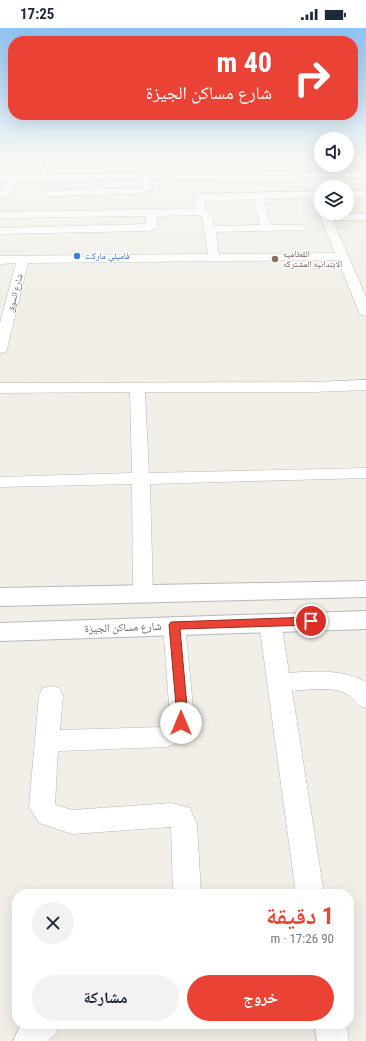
<!DOCTYPE html>
<html lang="ar">
<meta charset="utf-8">
<style>
:root{--surface:#fff;--page:#f2f2f3;--text:#1f2937;--muted:#747a83;--accent:#ea4335}
body{margin:0;font-family:"Roboto Condensed","Noto Naskh Arabic",sans-serif;background:var(--page);color:var(--text);direction:rtl;height:100vh;display:flex;flex-direction:column;font-size:15px;white-space:nowrap}
*{box-sizing:border-box;margin:0}
p{font-size:13px;color:var(--muted)}
.icon{flex:none;width:22px;height:22px;fill:none;stroke:currentColor;stroke-width:2;stroke-linecap:round;stroke-linejoin:round}
.map{position:relative;flex:1;overflow:hidden;direction:ltr}
.details{position:absolute;left:12px;top:861px;width:342px;height:140px;display:flex;flex-direction:column;background:var(--surface);border-radius:16px;box-shadow:0 4px 16px #0002;direction:rtl}
.details>*{flex:none}
.banner{position:absolute;left:8px;top:8px;width:350px;height:84px;border-radius:16px;box-shadow:0 4px 16px #0002;direction:rtl;background:#ea4335;color:#fff;overflow:hidden}
.buttons{position:absolute;left:314px;top:104px;display:grid;gap:8px}
.buttons a{display:grid;place-items:center;width:40px;height:40px;border-radius:50%;background:var(--surface);box-shadow:0 4px 16px #0002;font-size:20px}
.pin{position:absolute;display:grid;place-items:center;width:34px;height:34px;color:#fff;margin:-17px;border:2px solid #fff;border-radius:50%;box-shadow:0 1px 4px #0007}
.me{position:absolute;width:44px;margin:-22px;rotate:0deg;stroke-linejoin:round;filter:drop-shadow(0 0 3px #0008)}
.turn{display:flex;align-items:center;gap:14px;height:84px;padding:0 20px;font-size:18px}
.turn .icon{width:52px;height:52px;stroke-width:2.5}
.turn b{display:block;font-size:28px;line-height:34px}
.round{display:grid;place-items:center;flex:none;width:42px;height:42px;border-radius:21px;background:var(--page)}
.headline{display:flex;align-items:center;justify-content:space-between;height:68px;padding:0 20px}
h1{font-size:24px;font-weight:700;line-height:30px;color:var(--accent)}
.cta{display:flex;gap:8px;margin-top:auto;padding:8px 20px}
.cta a{flex:1;height:46px;border-radius:24px;background:var(--accent);color:#fff;font-size:16px;font-weight:700;line-height:46px;text-align:center}
.cta a+a{background:var(--page);color:var(--text)}
.status{display:flex;justify-content:space-between;align-items:center;height:28px;padding:0 20px;background:var(--surface);direction:ltr}
.status svg{height:11px;fill:currentColor}
.map>svg:first-child{display:block}
.lines{fill:none;stroke-linecap:round;stroke-linejoin:round}
.minor-casing{stroke:#b5b8bc;stroke-width:1}
.tertiary-casing{stroke:#b5b8bc;stroke-width:2}
.minor{fill:#fff;fill-rule:evenodd}
.tertiary{fill:#fff;fill-rule:evenodd}
.route{fill:#ea4335;stroke:#982c22}
.shop-dot{fill:#3f7fe0;stroke:#fff;stroke-width:1.5}
.education-dot{fill:#8d6e63;stroke:#fff;stroke-width:1.5}
.labels{text-anchor:middle;stroke-width:3;stroke-linejoin:round;paint-order:stroke}
.far-education-label{font-size:9px;fill:#785e54;stroke:#fff;text-anchor:start}
.far-shop-label{font-size:9px;fill:#366cbe;stroke:#fff;text-anchor:start}
.far-street-label{font-size:9px;fill:#5f6368;stroke:#fff}
.street-label{font-size:11px;fill:#5f6368;stroke:#fff}
</style>
<div class="status"><b>17:25</b><svg viewBox="0 0 49 12"><path d="M0 12V9h3v3zM5 12V6h3v6zM10 12V3h3v9zM15 12V0h3v12zM26 1h20v11H26zM47 4h2v5h-2z"/></svg></div>
<div class="map">
<svg width="366" height="1013" viewBox="0 0 366 1013">
<rect width="100%" height="100%" fill="#f1efe8"/>
<g class="lines">
<!-- minor casing -->
<g class="minor-casing">
<g id="minor">
<polygon points="47,130 56,130 51,146 366,143 366,149 151,151 152,160 141,166 47,168 42,165 43,163 139,160 142,159 141,151 16,153 11,167 0,171 0,164 2,163 6,153 0,153 0,147 41,147"/>
<polygon points="93,130 159,130 154,133 97,134 94,133"/>
<path d="M321,163V169L263,171L271,197H299L303,198L305,200L303,202L216,204L219,226L335,225L319,185L320,183L321,185L366,186V192H333L366,269V288L361,287L359,284L338,232L28,235L7,321L5,324L0,325V295L16,235L0,236V228L208,226L202,189L199,187L157,188C158,197 158,201 148,203L0,206V200L146,196V188L0,190V184L195,181L194,172L198,167L202,166ZM253,171L260,197L214,198L212,187L206,182L204,173Z"/>
<rect x="347" y="163" width="19" height="6"/>
<polygon points="366,352 366,362 313,364 145,364 149,445 366,440 366,450 150,456 153,567 150,572 143,574 136,572 133,567 132,456 0,459 0,449 132,445 130,364 0,365 0,355 313,354"/>
<path d="M270,586L278,588L281,594L289,645C314,643 343,641 366,654V680C355,677 356,671 347,666C334,658 306,662 292,663L324,866H296L259,594L262,588Z"/>
<polygon points="174,589 182,591 185,597 194,689 185,711 167,719 58,723 55,775 56,777 72,782 172,775 190,780 197,796 201,866 173,866 171,799 72,806 39,795 29,779 39,667 43,660 51,658 59,660 63,667 60,702 164,699 167,697 170,689 163,597 166,591"/>
<polygon points="21,996 60,996 55,1007 47,1013 13,1013"/>
<polygon points="314,996 346,996 349,1013 317,1013"/>
</g>
</g>
<!-- tertiary casing -->
<g class="tertiary-casing">
<g id="tertiary">
<polygon points="366,553 366,569 0,578 0,560"/>
<polygon points="366,583 366,601 0,613 0,595"/>
</g>
</g>
<!-- minor -->
<use href="#minor" class="minor"/>
<!-- tertiary -->
<use href="#tertiary" class="tertiary"/>
</g>
<!-- sky -->
<linearGradient id="sky" x2="0" y2="1"><stop stop-color="#8fc3f1"/><stop offset="0.48" stop-color="#f9f8f5"/><stop offset="1" stop-color="#f9f8f5" stop-opacity="0"/></linearGradient>
<rect width="366" height="271" fill="url(#sky)"/>
<!-- route -->
<polygon class="route" points="311,589 315,590 316,593 315,596 311,597 180,601 188,689 185,699 181,700 177,699 175,695 177,689 169,597 171,594"/>
<!-- markers -->
<circle class="shop-dot" cx="77" cy="228" r="4"/>
<circle class="education-dot" cx="275" cy="231" r="4"/>
<g class="labels">
<!-- far-education labels -->
<g class="far-education-label">
<text x="283" y="229">القطاميه<tspan x="283" dy="10">الابتدائيه المشتركه</tspan></text>
</g>
<!-- far-shop labels -->
<g class="far-shop-label">
<text x="85" y="231">فاميلي ماركت</text>
</g>
<!-- far-street labels -->
<g class="far-street-label">
<text transform="translate(15 265) rotate(-76)" y="3">شارع السوق</text>
</g>
<!-- street labels -->
<g class="street-label">
<text transform="translate(123 599) rotate(-2)" y="4">شارع مساكن الجيزة</text>
</g>
</g>
</svg>
<div class="buttons">
<a><svg class="icon" aria-label="sound" viewBox="0 0 24 24"><path d="M4 9h4l5-4v14l-5-4H4zM17 9q2 3 0 6"/></svg></a>
<a><svg class="icon" aria-label="layers" viewBox="0 0 24 24"><path d="M12 4l9 5-9 5-9-5zM3 14l9 5 9-5"/></svg></a>
</div>
<div class="pin" style="left:311px;top:593px;background:#d93025"><svg class="icon" aria-label="arrive" viewBox="0 0 24 24"><path d="M6 21V4h12l-3 4 3 4H6"/></svg></div>
<svg class="me" style="left:181px;top:695px" viewBox="-20 -20 40 40"><circle r="19" fill="#fff"/><path d="M0-13L10 11 0 6-10 11z" fill="#ea4335"/></svg>
<div class="banner">
<div class="turn"><svg class="icon" aria-label="right" viewBox="0 0 24 24"><path d="M7 20v-9h11M14 6l5 5-5 5"/></svg><div><b>40 m</b>شارع مساكن الجيزة</div></div>
</div>
<section class="details">
<div class="headline"><div><h1>1 دقيقة</h1><p>90 m · 17:26</p></div><a class="round"><svg class="icon" aria-label="close" viewBox="0 0 24 24"><path d="M6 6l12 12M18 6L6 18"/></svg></a></div>
<div class="cta"><a>خروج</a><a>مشاركة</a></div>
</section>
</div>
